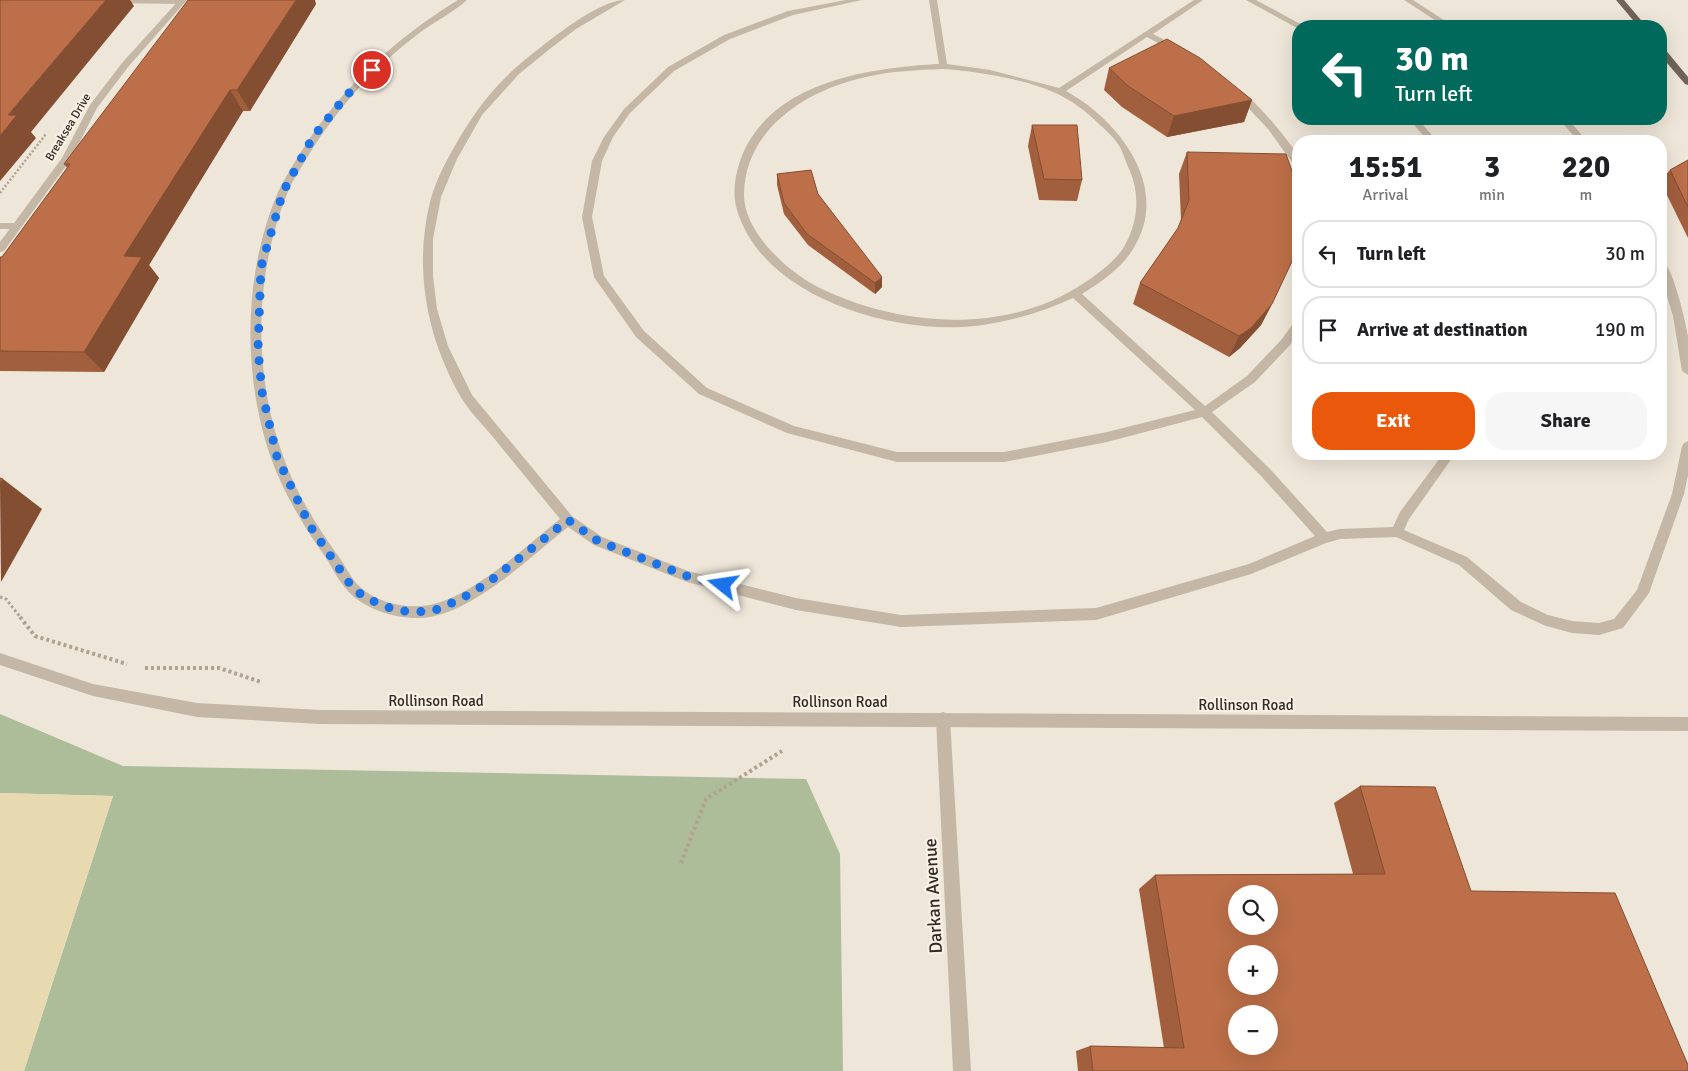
<!DOCTYPE html>
<meta charset="utf-8">
<style>
:root{--surface:#fff;--page:#f6f6f6;--text:#202124;--muted:#757577;--line:#e0e0e0;--accent:#ea580c}
body{margin:0;font-family:Signika,sans-serif;background:var(--page);color:var(--text);height:100vh;display:flex;flex-direction:column;font-size:19px;white-space:nowrap}
*{box-sizing:border-box;margin:0}
p{font-size:16px;color:var(--muted)}
.icon{flex:none;width:28px;height:28px;fill:none;stroke:currentColor;stroke-width:2;stroke-linecap:round;stroke-linejoin:round}
.map{position:relative;flex:1;overflow:hidden}
.drawer{position:absolute;left:1292px;top:135px;width:375px;height:325px;display:flex;flex-direction:column;background:var(--surface);border-radius:20px;box-shadow:0 5px 20px #0002}
.drawer>*{flex:none}
.banner{position:absolute;left:1292px;top:20px;width:375px;height:105px;border-radius:20px;box-shadow:0 5px 20px #0002;background:#00695c;color:#fff;overflow:hidden}
.tools{position:absolute;left:1228px;top:885px;display:grid;gap:10px}
.tools a{display:grid;place-items:center;width:50px;height:50px;border-radius:50%;background:var(--surface);box-shadow:0 5px 20px #0002;font-size:25px}
.pin{position:absolute;display:grid;place-items:center;width:42px;height:42px;color:#fff;margin:-21px;border:2px solid #fff;border-radius:50%;box-shadow:0 1px 5px #0007}
.me{position:absolute;width:55px;margin:-28px;rotate:285deg;stroke-linejoin:round;filter:drop-shadow(0 0 4px #0008)}
.turn{display:flex;align-items:center;gap:18px;height:105px;padding:0 20px;font-size:22px}
.turn .icon{width:65px;height:65px;stroke-width:2.5}
.turn b{display:block;font-size:35px;line-height:42px}
.eta{display:flex;justify-content:space-evenly;align-items:center;height:85px;text-align:center}
.eta b{font-size:30px;font-weight:800;line-height:35px}
.button{display:flex;gap:10px;margin-top:auto;padding:10px 20px}
.button a{flex:1;height:58px;border-radius:20px;background:var(--accent);color:#fff;font-size:20px;font-weight:800;line-height:58px;text-align:center}
.button a+a{background:var(--page);color:var(--text)}
ul{padding:0;list-style:none}
li{display:flex;align-items:center;gap:15px;height:68px;margin:0 10px 8px;padding:0 10px;border:2px solid var(--line);border-radius:20px}
li div{flex:1}
li b{display:block;font-size:19px}
li em{font-style:normal}
.map>svg:first-child{display:block}
.green{fill:#adbc99}
.sand{fill:#e8dab0}
.lines{fill:none;stroke-linecap:round;stroke-linejoin:round}
.path-far2{stroke:#b1a18f;stroke-width:2.5;stroke-dasharray:2 2;stroke-linecap:butt}
.path-far1{stroke:#b1a18f;stroke-width:3;stroke-dasharray:2.5 2.5;stroke-linecap:butt}
.path{stroke:#b1a18f;stroke-width:4;stroke-dasharray:3 3;stroke-linecap:butt}
.service{fill:#c5b7a5;fill-rule:evenodd}
.minor{fill:#c5b7a5;fill-rule:evenodd}
.tertiary{fill:#c5b7a5;fill-rule:evenodd}
.primary{fill:#726358;fill-rule:evenodd}
.wall{fill:#a25f3e}
.shaded-wall{fill:#844e32}
.building{fill:#bc6f48;stroke:#844e32;fill-rule:evenodd}
.route{stroke:#1a73e8;stroke-width:9;stroke-dasharray:0 16.2}
.labels{text-anchor:middle;stroke-width:4.5;stroke-linejoin:round;paint-order:stroke}
.far-street-label{font-size:12px;fill:#312a26;stroke:#f7f0e3}
.street-label{font-size:15px;fill:#312a26;stroke:#f7f0e3}
.near-street-label{font-size:18px;fill:#312a26;stroke:#f7f0e3}
</style>
<div class="map">
<svg width="1688" height="1071" viewBox="0 0 1688 1071">
<rect width="100%" height="100%" fill="#eee6d8"/>
<!-- green -->
<polygon class="green" points="0,714 123,766 806,779 840,854 843,1071 24,1071 113,796 0,793"/>
<!-- sand -->
<polygon class="sand" points="0,793 113,796 24,1071 0,1071"/>
<g class="lines">
<!-- path-far2 -->
<polyline class="path-far2" points="0,193 46,134"/>
<!-- path-far1 -->
<polyline class="path-far1" points="0,597 6,599 21,618"/>
<!-- path -->
<g class="path">
<polyline points="20,617 35,636 127,664"/>
<polyline points="145,668 219,668 261,682"/>
<polyline points="681,863 706,799 782,751"/>
</g>
<!-- service -->
<g class="service">
<polygon points="112,0 182,0 185,2 181,4 115,3 112,3"/>
<path d="M458,0H467C453,13 433,22 418,34C372,69 334,112 305,161C299,172 291,182 287,194C254,276 253,373 283,456C295,491 315,523 336,553C344,563 349,575 357,584C372,600 399,608 421,606C465,604 526,546 560,519C538,492 515,464 493,437C483,425 470,412 462,399C426,338 413,266 431,198C437,177 449,156 460,137C476,110 496,84 520,64C542,46 597,0 625,0L576,29L551,48L519,74L482,115L457,159L441,197L433,239V276L437,309L448,346L472,395L572,516L602,537L688,571L796,598L901,615L1096,608L1249,564L1315,536L1262,477L1202,417L1107,442L1004,462H897L787,433L699,394L636,337L594,277L582,217L592,161L604,137L624,109L668,67L724,35L788,11L846,0H862L793,15L730,39L674,71L630,113L613,137L602,161L592,217L604,276L644,331L707,388L794,426L897,452H1004L1107,432L1195,410L1073,298C1042,312 1010,322 975,326C894,335 763,298 737,210C732,194 735,176 740,161C768,82 867,68 939,64L929,0H937L947,64L990,70L1059,88L1194,0H1203L1153,34L1178,47V51H1172L1147,37L1066,91C1119,120 1172,188 1133,249C1121,269 1101,282 1082,294L1205,406L1247,376L1282,339L1295,321L1299,320V332L1290,345L1255,382L1212,412L1271,470L1327,532L1340,529L1393,527L1400,512L1443,454H1455L1409,519L1404,530L1467,557L1521,602L1548,615L1572,621L1599,623L1614,619L1637,590L1672,494L1682,446L1684,443L1688,441V475L1684,494L1649,593L1623,628L1599,635L1572,633L1546,626L1511,610L1459,565L1396,537L1340,539L1326,543L1251,574L1096,620L901,627L796,610L687,582L594,545L568,527C530,557 470,616 420,618C396,619 363,609 347,590C338,580 333,569 326,558C304,527 284,494 271,458C242,375 243,274 278,192C284,179 292,167 299,155C339,90 393,40 458,0ZM943,69C976,71 1023,79 1053,92C1070,99 1086,111 1099,124C1107,131 1115,139 1120,147C1124,155 1126,163 1130,171C1140,195 1138,222 1125,245C1116,261 1099,273 1084,283C1006,336 895,327 814,285C785,269 744,231 744,195C744,129 808,89 866,77C892,71 917,70 943,69Z"/>
<polygon points="1246,0 1256,0 1304,26 1297,28"/>
<polygon points="1404,0 1413,0 1453,26 1444,26"/>
<path d="M1239,90C1251,95 1294,145 1298,157C1299,160 1299,165 1299,169L1296,168L1268,129L1236,95V91Z"/>
<polygon points="1409,119 1418,119 1437,141 1428,141"/>
<polygon points="1559,119 1568,119 1587,141 1578,141"/>
<polygon points="0,223 17,223 22,226 17,229 0,229"/>
<path d="M1661,259C1672,263 1686,322 1688,336C1688,348 1688,362 1688,375L1682,371L1673,316L1661,276Z"/>
</g>
<!-- minor -->
<g class="minor">
<polygon points="179,0 187,0 128,67 97,108 71,159 4,251 0,252 0,242 62,158 90,105 122,63"/>
<polygon points="943,712 948,714 950,719 971,1071 953,1071 936,719 938,714"/>
</g>
<!-- tertiary -->
<polygon class="tertiary" points="0,653 93,684 197,703 320,710 1688,717 1688,731 320,724 197,717 93,696 0,665"/>
<!-- primary -->
<g class="primary">
<polygon points="1616,0 1624,0 1646,26 1638,26"/>
<polygon points="1661,48 1664,48 1688,77 1688,85 1685,84 1661,56"/>
</g>
</g>
<!-- wall -->
<g class="wall">
<polygon points="316,4 250,111 243,111 149,265 159,278 104,372 0,371 0,257 2,257 67,168 64,164"/>
<polygon points="1109,68 1252,100 1244,122 1167,137 1122,107 1104,90"/>
<polygon points="1032,125 1082,180 1077,201 1039,200 1028,146"/>
<polygon points="1187,152 1272,304 1261,325 1240,348 1229,357 1133,304 1140,283 1178,228 1181,220 1179,174"/>
<polygon points="1688,160 1688,238 1661,183 1661,180 1670,170"/>
<polygon points="777,174 818,194 882,287 875,294 808,245 784,214 777,185"/>
<polygon points="1360,786 1471,891 1688,1071 1078,1071 1076,1051 1090,1046 1164,1048 1139,889 1155,875 1353,874 1334,803"/>
</g>
<!-- shaded-wall -->
<g class="shaded-wall">
<polygon points="106,0 130,0 134,6 31,132 36,138 0,181 0,136 8,115"/>
<polygon points="296,0 315,0 316,4 250,111 237,90"/>
<polygon points="230,90 243,111 149,265 159,278 104,372 84,352 124,256"/>
<polygon points="1252,100 1244,122 1167,137 1174,116"/>
<polygon points="882,277 882,287 875,294 875,283"/>
<polygon points="1272,304 1261,325 1240,348 1229,357 1239,336"/>
<polygon points="3,479 42,509 1,582 0,484"/>
</g>
<!-- building -->
<g class="building">
<polygon points="0,0 106,0 8,115 17,115 0,136"/>
<polygon points="188,0 296,0 237,90 230,90 124,256 142,257 84,352 0,351 0,257 2,257 70,164 64,164"/>
<polygon points="1167,39 1200,58 1252,100 1174,116 1128,86 1109,68"/>
<polygon points="1032,125 1077,125 1082,180 1044,179"/>
<polygon points="1187,152 1286,154 1298,188 1299,227 1294,257 1272,304 1251,328 1239,336 1140,283 1178,228 1189,200"/>
<polygon points="1688,160 1688,207 1670,170"/>
<polygon points="811,170 818,194 882,277 875,283 807,234 784,203 777,174"/>
<polygon points="0,478 3,479 0,484"/>
<path d="M1360,786L1435,787L1471,891L1615,893L1688,1065V1071H1093L1090,1046L1184,1048L1155,875L1385,874ZM1236,894H1269V926H1236ZM1236,954H1269V986H1236ZM1236,1014H1269V1046H1236Z"/>
</g>
<g class="lines">
<!-- route -->
<polyline class="route" points="372,70 347,95 313,137 283,192 261,267 258,349 262,392 277,457 310,526 354,590 373,601 395,610 413,612 433,611 461,599 489,582 568,520 598,541 687,576 723,585"/>
</g>
<g class="labels">
<!-- far-street labels -->
<g class="far-street-label">
<text transform="translate(68 127) rotate(-59)" y="4">Breaksea Drive</text>
</g>
<!-- street labels -->
<g class="street-label">
<text x="436" y="706">Rollinson Road</text>
<text x="840" y="707">Rollinson Road</text>
<text x="1246" y="710">Rollinson Road</text>
</g>
<!-- near-street labels -->
<g class="near-street-label">
<text transform="translate(933 896) rotate(-93)" y="6">Darkan Avenue</text>
</g>
</g>
</svg>
<div class="tools">
<a><svg class="icon" aria-label="search" viewBox="0 0 24 24"><circle cx="10" cy="10" r="6"/><path d="M15 15l6 6"/></svg></a>
<a>+</a>
<a>−</a>
</div>
<div class="pin" style="left:372px;top:70px;background:#d93025"><svg class="icon" aria-label="arrive" viewBox="0 0 24 24"><path d="M6 21V4h12l-3 4 3 4H6"/></svg></div>
<svg class="me" style="left:723px;top:585px" viewBox="-20 -20 40 40"><path d="M0-17L14 15 0 8-14 15z" fill="#1a73e8" stroke="#fff" stroke-width="4"/></svg>
<div class="banner">
<div class="turn"><svg class="icon" aria-label="left" viewBox="0 0 24 24"><path d="M17 20v-9H6M10 6l-5 5 5 5"/></svg><div><b>30 m</b>Turn left</div></div>
</div>
<section class="drawer">
<div class="eta">
<div><b>15:51</b><p>Arrival</p></div>
<div><b>3</b><p>min</p></div>
<div><b>220</b><p>m</p></div>
</div>
<ul>
<li><svg class="icon" aria-label="left" viewBox="0 0 24 24"><path d="M17 20v-9H6M10 6l-5 5 5 5"/></svg><div><b>Turn left</b></div><em>30 m</em></li>
<li><svg class="icon" aria-label="arrive" viewBox="0 0 24 24"><path d="M6 21V4h12l-3 4 3 4H6"/></svg><div><b>Arrive at destination</b></div><em>190 m</em></li>
</ul>
<div class="button"><a>Exit</a><a>Share</a></div>
</section>
</div>
